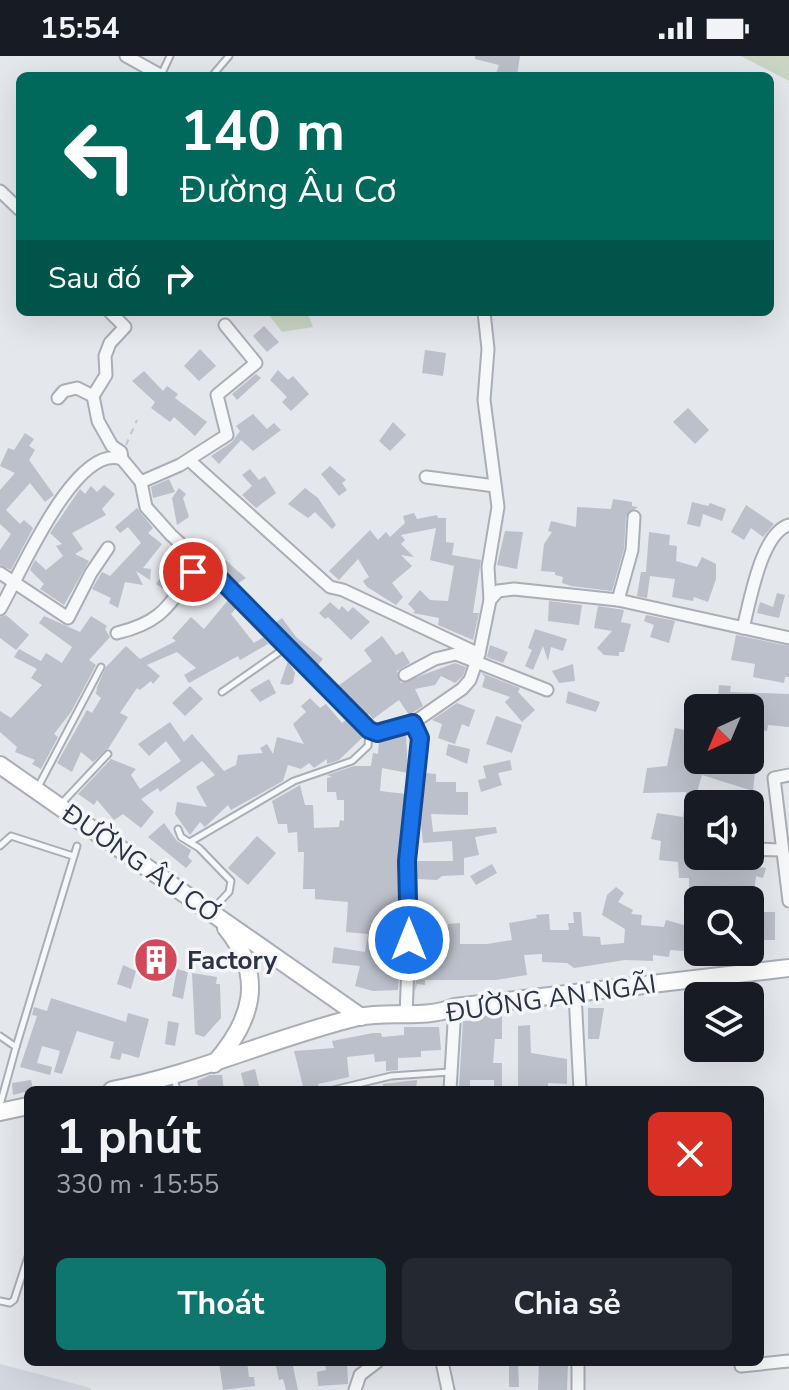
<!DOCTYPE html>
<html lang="vi">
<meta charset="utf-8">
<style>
:root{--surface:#171b24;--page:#242831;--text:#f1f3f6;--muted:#9ea1a6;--accent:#0f766e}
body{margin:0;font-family:"Nunito Sans",sans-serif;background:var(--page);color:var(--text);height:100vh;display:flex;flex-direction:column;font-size:30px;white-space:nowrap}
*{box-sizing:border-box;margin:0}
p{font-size:26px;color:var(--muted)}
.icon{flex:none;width:44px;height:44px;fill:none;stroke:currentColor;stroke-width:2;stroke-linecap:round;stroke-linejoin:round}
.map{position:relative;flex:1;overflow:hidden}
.sheet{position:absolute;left:24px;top:1030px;width:740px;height:280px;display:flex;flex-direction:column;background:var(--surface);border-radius:12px;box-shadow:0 8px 32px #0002}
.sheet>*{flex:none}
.banner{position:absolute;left:16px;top:16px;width:758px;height:244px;border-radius:12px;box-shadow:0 8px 32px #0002;background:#00695c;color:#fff;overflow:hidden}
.needle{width:52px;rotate:224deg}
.buttons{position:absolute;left:684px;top:638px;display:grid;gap:16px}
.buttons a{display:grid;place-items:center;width:80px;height:80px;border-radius:12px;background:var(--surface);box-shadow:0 8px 32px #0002;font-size:40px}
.pin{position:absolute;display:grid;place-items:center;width:68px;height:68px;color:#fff;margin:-34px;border:4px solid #fff;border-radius:50%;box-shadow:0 2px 8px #0007}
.me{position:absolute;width:88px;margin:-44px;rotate:0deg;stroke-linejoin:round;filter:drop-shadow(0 0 6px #0008)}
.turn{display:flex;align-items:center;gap:28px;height:168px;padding:0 32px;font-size:36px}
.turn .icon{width:104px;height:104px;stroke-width:2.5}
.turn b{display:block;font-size:56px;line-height:68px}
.then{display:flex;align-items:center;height:76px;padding:0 32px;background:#0003;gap:16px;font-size:30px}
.round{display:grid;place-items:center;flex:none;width:84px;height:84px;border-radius:12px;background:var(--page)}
.overview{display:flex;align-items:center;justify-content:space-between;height:136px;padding:0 32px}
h1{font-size:48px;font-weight:700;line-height:60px}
.primary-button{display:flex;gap:16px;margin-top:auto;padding:16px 32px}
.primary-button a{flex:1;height:92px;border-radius:12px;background:var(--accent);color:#fff;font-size:32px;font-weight:700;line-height:92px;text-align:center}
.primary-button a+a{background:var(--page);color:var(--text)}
.status{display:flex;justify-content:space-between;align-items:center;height:56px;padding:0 40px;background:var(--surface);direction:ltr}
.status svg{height:22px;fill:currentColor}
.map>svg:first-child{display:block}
.built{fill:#d2d6de}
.green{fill:#c9d6c5}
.building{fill:#bbc0ca}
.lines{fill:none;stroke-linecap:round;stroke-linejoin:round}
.service-casing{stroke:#a9aeb7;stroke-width:9}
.minor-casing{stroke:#a9aeb7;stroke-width:15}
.secondary-casing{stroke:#a9aeb7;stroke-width:20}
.path{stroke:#c2c5cb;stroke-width:2;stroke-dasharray:6 6;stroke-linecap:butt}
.service{stroke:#f7f8fa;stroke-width:5}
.minor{stroke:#f7f8fa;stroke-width:11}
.secondary{stroke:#fff;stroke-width:16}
.route-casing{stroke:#114b97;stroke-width:20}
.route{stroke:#1a73e8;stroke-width:14}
.labels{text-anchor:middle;stroke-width:7;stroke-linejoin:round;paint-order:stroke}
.street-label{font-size:26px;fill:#2b3445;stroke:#f4f6f9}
.poi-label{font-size:26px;font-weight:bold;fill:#2b3445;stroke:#f4f6f9;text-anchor:start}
</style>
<div class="status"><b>15:54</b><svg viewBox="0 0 49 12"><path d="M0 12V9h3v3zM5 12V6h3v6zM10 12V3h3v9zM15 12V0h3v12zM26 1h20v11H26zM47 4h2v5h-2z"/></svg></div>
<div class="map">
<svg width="789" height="1334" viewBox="0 0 789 1334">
<rect width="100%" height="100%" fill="#e4e7ec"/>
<!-- built -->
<polygon class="built" points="0,1308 91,1332 91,1334 0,1334"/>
<!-- green -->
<g class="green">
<polygon points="741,0 789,0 789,25"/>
<polygon points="267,256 307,256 313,271 282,276"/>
</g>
<!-- building -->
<g class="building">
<polygon points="475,0 520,0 517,20 495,20 499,9 475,3"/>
<polygon points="264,270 279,286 267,296 253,280"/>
<polygon points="200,293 216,310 199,325 184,310"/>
<polygon points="425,294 446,297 443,320 422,317"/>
<polygon points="278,314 288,324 293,320 309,338 291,355 282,346 287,341 270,324"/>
<polygon points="144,315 163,335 167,330 178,338 175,342 207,366 195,380 174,361 170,366 151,352 155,346 132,325"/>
<polygon points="256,318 261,322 237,344 232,338"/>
<polygon points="688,352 709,374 695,388 673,366"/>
<polygon points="253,358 267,373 274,367 281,374 253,395 241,384 219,408 211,400 232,386 240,375 236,370"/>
<polygon points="393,366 406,379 390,395 379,385"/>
<polygon points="25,377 34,383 29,390 35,394 29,404 54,439 45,446 30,427 6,454 20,468 24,464 33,472 11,514 0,509 0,494 11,478 0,468 0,434 15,417 0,410 8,392 14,394"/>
<polygon points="330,410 346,424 342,427 347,434 339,440 321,418"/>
<polygon points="250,413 259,424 265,420 276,437 256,452 242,439 252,430 242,419"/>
<polygon points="169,423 175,436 153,442 151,431"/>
<polygon points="104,429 115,438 102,453 106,459 72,477 83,493 75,498 89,505 64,549 40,533 44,528 30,514 35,504 46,514 63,500 56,490 62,488 50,477 80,433 85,438 91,430 97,436"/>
<polygon points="179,432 186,438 183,442 189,461 177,469 172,442"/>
<polygon points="305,432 318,442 336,469 332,473 315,456 308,462 288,448"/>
<polygon points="613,443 632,446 632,450 638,451 626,460 624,493 612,535 571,530 562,527 563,521 555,519 555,516 541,515 544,488 552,476 548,475 551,465 576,471 577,451 611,453"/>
<polygon points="692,446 708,450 710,447 726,453 722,465 703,458 700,471 687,468"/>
<polygon points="746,449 774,468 763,481 751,472 744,484 731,476"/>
<polygon points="137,452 153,472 148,477 162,488 143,512 151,513 150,524 136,515 143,529 125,526 118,552 109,547 111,542 92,533 102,516 110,520 141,487 128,471 120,477 115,471"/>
<polygon points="414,457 417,463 437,459 438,462 446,462 446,486 454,487 452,499 481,504 473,557 479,557 473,584 438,569 439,562 413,557 415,555 408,548 420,534 430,544 448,545 454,510 430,504 436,472 401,479 405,484 401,488 414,501 401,499 412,510 392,527 403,541 396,549 367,531 363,525 369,521 358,503 339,524 329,515 370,474 378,484 386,476 390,481 405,467 403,460"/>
<polygon points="505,475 523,476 517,513 497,509"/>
<polygon points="649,476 670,479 669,489 677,490 676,505 697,511 702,501 716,508 716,523 708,546 694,541 693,545 672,541 675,523 650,520 647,542 637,540 641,516 646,516"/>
<polygon points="176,498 186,505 168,533 162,532 156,528"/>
<polygon points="226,504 233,511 246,522 237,528 219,512"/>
<polygon points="777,537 785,539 779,562 757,557 760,546 773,551"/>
<polygon points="229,543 237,551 231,558 254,587 264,581 268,588 240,604 238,600 189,627 184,619 196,612 177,596 147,609 160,620 153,628 151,625 140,634 137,632 120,657 128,661 108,693 93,706 81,696 72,716 57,707 87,654 92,657 101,642 96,638 97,631 106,611 126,590 140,603 176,585 172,582 191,561 204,573"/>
<polygon points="549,545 582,549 579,569 548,565"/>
<polygon points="330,546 339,554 342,550 348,556 353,551 370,566 351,584 328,561 325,563 319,557"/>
<polygon points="598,550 624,554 621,566 631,568 624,596 619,596 619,600 604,599 597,592 612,575 594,572"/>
<polygon points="6,559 29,579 16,594 0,582 0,561"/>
<polygon points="646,559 675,565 669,587 650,581 654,569 644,565"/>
<polygon points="44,560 80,576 91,560 107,570 105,573 110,581 89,604 96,609 71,656 54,678 58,681 41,713 32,708 35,704 15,696 17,691 0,676 0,655 11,662 42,629 31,622 37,613 14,601 19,593 41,605 46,597 62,607 72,591 39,567"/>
<polygon points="282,562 296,581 323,603 318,609 281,577 275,567"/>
<polygon points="535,573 567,583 563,595 551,591 548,605 543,590 533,614 525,610 532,594 528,592"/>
<polygon points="736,579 789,590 789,621 785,621 784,627 753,621 755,608 731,604"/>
<polygon points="382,580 396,599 403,595 410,607 397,615 401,627 455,607 466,611 463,620 455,627 441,620 435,629 415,633 423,650 409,659 399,644 373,663 369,658 366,660 338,630 372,605 364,594"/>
<polygon points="490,589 508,596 503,607 487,601"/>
<polygon points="288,605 295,617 293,627 289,629 280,628"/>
<polygon points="573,608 575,625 559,627 552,615"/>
<polygon points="481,617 520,632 518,636 535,654 522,666 505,646 510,641 482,631 485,621"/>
<polygon points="269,623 276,637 260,646 250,634"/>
<polygon points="719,629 731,630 730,636 789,638 789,671 768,669 767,675 758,674 758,666 751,665 752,652 712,652 713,640 718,641"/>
<polygon points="190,630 203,643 185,660 172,647"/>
<polygon points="568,635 600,646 596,656 566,647"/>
<polygon points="310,642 320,652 326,648 342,667 346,664 363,681 339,704 327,708 327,703 314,712 309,707 301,713 288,709 283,725 231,754 228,749 205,771 200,766 190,779 175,758 177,746 207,751 196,731 215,719 202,705 160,736 158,732 141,743 154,756 141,772 123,758 114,764 97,744 94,749 78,738 111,703 136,713 131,719 140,733 181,705 166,685 149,700 138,688 170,666 184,686 192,678 224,715 236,709 238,699 263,697 260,692 267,688 273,698 277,681 304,688 293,668 306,656 301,650"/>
<polygon points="457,647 475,654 469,671 462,668 455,688 438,682 442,668 432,664"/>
<polygon points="496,660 522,669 512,697 486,688"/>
<polygon points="675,672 685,674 684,680 695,681 691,703 722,714 743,718 743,714 755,716 753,735 702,719 696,739 712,740 712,748 698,748 698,787 692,787 691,793 698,795 698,800 707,800 707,806 716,808 717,803 766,812 763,822 756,820 753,844 717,842 689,848 689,822 679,822 678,806 659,804 661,785 651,783 657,757 683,761 686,736 643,737 647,712 667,710"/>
<polygon points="406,678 408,717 382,712 380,735 406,738 399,804 401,859 398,858 396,881 401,881 398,934 373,935 355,930 360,910 332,907 334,891 365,896 368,878 346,876 348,846 315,843 315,833 303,833 304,796 298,796 297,776 288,777 287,768 278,768 272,745 300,729 305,749 313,749 314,772 339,771 340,764 344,765 344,744 337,744 336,736 327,736 327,722 332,721 327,719 354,710 371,710 373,697 378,698 379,685"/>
<polygon points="448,688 470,693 467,708 446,699"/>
<polygon points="510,704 512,714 498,717 502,729 481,736 478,724 486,722 483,710"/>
<polygon points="425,717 436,718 436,726 456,726 456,736 468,736 468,759 431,758 433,776 496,771 497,777 475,781 479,799 464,802 464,819 442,820 437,824 417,823 416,805 453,805 452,785 423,787 420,761"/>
<polygon points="164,767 177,785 191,794 188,801 192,805 186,812 148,781"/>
<polygon points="257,780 276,797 248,829 228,812"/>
<polygon points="492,808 497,817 476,829 470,820"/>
<polygon points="616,831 624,837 618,846 633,854 631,858 642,859 641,869 664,871 666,864 698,873 698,891 685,888 685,895 670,894 669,901 653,899 653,905 625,904 574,912 567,907 542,906 542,898 524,899 527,919 496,924 425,924 425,929 417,928 415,935 418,880 448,879 448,868 460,867 460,888 487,888 512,884 509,867 537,862 536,859 549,858 550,874 569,874 568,867 574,867 573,856 581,856 583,880 600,881 601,889 624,887 625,873 602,859 607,839"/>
<polygon points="750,856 775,856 775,884 763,884 763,894 750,895"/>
<polygon points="146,885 176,899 165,921 136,910"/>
<polygon points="123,909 136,915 131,933 117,928"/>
<polygon points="177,913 188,916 183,943 172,940"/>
<polygon points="192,917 217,921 216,928 220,928 221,962 204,981 195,978"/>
<polygon points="51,942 126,966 128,957 149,963 139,1002 122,997 120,1004 110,1002 114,986 77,975 62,1018 54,1016 60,995 42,990 37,1007 52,1011 50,1019 20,1011 37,960 32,959 34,951 47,955"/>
<polygon points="588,952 604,952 599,983 588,983"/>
<polygon points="502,959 502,983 495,983 493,1007 502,1007 502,1034 494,1034 494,1024 470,1024 470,1031 459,1031 463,965 469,965 469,960"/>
<polygon points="168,965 179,967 175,990 165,988"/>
<polygon points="530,969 531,997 567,1003 567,1028 548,1027 548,1034 518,1034 518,970"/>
<polygon points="404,971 439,971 441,994 421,995 421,1001 398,1002 398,1014 386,1015 386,1005 375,1006 374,998 347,1001 349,1021 318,1028 320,1034 304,1034 294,995 334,992 332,985 373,977 381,977 382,981 404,979"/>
<polygon points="255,1013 260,1034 245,1034 241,1017"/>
<polygon points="210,1019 222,1019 224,1034 199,1034 197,1025"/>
<polygon points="31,1024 33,1034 13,1039 12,1027"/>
<polygon points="417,1024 416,1034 382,1034 383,1028"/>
<polygon points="219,1306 247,1306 249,1321 254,1321 255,1330 223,1334"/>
<polygon points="275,1306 292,1306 298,1334 286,1334 283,1323 279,1324"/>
<polygon points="325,1306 347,1306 348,1328 318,1330 317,1316 326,1314"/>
<polygon points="509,1306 518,1306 519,1331 509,1331"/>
<polygon points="539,1306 568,1306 567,1334 538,1334"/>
</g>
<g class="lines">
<!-- service casing -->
<g class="service-casing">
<g id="service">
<polyline points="162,17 170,0"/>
<polyline points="212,20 229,0"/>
<polyline points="222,636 285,592"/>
<polyline points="37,733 101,611"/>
<polyline points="60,749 108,698"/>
<polyline points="178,773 181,781 199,792 231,825 229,836 211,855"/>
<polyline points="190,786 294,725 352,705 368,690 369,675"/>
<polyline points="0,790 11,780 73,800"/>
<polyline points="0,980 16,991 0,1049"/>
<polyline points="16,991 77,790"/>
<polyline points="174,1022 177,1034"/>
<polyline points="333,1034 391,1020 450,1016"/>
<polyline points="0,1245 10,1247 14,1244 28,1201"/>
</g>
</g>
<!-- minor casing -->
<g class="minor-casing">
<g id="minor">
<polyline points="126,0 162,20"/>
<polyline points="0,135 20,154"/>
<polyline points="110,256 125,271 110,287 105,300 106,319 93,340 98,365 112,390 121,396 122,403 141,426 146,451 171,479 263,563 274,582 315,618 363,670 377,677 413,667 462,633 470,624 479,598 490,544 488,511 498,451 484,344 488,293 484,256"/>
<polyline points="58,342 64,335 77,332 93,340"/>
<polyline points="189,404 330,531 343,534 479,598"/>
<polyline points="426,421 495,430"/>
<polyline points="141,426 180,409 227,379 217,339 256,307 225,269"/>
<polyline points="0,517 68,562 91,517 108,492"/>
<polyline points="490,544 498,535 514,533 618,544 789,582"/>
<polyline points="618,544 632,494 634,461"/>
<path d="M0,553C19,521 75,386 122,403"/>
<path d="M743,572C750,546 761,477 789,469"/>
<path d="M117,577C167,565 170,545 200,508"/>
<polyline points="405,619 435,603 456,598 547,634"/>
<polyline points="789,719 774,722 789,845"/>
<polyline points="750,793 782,794"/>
<polyline points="575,938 580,1034"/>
<polyline points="406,959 410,859 407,805 420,682 413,667"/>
<polyline points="450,1034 455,951"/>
<polyline points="442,1306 448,1334"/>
<polyline points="578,1306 578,1334"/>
<polyline points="741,1310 789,1305"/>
<polyline points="355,1334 360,1319 377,1306"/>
</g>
</g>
<!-- secondary casing -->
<g class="secondary-casing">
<g id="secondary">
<polyline points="0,709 361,961"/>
<path d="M214,1008C252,965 266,921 226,872"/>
<path d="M112,1034C197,1018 275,981 358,961C391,954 423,964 455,951L789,912"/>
<polyline points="0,1056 28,1050"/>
</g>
</g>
<!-- path -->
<polyline class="path" points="126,389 137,364"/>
<!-- service -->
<use href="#service" class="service"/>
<!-- minor -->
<use href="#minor" class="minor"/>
<!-- secondary -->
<use href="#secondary" class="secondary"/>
</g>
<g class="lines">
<!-- route casing -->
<g class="route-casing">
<polyline id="route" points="193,516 200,508 222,525 369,674 377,677 413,667 420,682 407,805 409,884"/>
</g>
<!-- route -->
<use href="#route" class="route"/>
</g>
<!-- icons -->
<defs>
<g id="building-disc" transform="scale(2.3)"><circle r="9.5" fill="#d1495b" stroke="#f4f6f9"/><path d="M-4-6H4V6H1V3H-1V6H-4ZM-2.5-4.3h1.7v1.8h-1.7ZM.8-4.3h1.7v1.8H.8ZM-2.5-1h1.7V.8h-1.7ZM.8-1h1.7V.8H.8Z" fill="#fff"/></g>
</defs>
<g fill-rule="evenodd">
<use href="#building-disc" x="156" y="904"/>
</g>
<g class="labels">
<!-- street labels -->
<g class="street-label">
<text transform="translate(141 807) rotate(35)" y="9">ĐƯỜNG ÂU CƠ</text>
<text transform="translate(551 942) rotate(-8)" y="9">ĐƯỜNG AN NGÃI</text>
</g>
<!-- poi labels -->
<g class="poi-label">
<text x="187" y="913">Factory</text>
</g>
</g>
</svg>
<div class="buttons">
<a><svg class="needle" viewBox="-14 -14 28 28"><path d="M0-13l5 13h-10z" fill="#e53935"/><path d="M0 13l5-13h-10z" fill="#9ea1a6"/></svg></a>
<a><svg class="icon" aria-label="sound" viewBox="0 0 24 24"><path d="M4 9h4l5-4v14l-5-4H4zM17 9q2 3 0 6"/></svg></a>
<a><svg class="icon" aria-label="search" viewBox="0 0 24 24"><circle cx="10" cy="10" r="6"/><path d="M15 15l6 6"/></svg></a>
<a><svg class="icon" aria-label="layers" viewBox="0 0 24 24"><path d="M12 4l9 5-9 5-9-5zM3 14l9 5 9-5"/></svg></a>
</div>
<div class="pin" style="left:193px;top:516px;background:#d93025"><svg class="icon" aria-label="arrive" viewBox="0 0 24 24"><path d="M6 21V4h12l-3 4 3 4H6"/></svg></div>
<svg class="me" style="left:409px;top:884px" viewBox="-20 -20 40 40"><circle r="17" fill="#1a73e8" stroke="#fff" stroke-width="3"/><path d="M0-11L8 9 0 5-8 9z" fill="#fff"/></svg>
<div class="banner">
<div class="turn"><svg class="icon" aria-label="left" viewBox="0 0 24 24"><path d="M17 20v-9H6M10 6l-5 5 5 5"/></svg><div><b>140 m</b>Đường Âu Cơ</div></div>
<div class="then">Sau đó<svg class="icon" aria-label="right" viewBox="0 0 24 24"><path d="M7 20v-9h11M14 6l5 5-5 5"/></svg></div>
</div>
<section class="sheet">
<div class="overview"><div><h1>1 phút</h1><p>330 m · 15:55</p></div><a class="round" style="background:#d93025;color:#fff"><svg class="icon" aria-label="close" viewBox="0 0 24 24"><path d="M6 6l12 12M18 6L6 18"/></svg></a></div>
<div class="primary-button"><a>Thoát</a><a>Chia sẻ</a></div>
</section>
</div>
